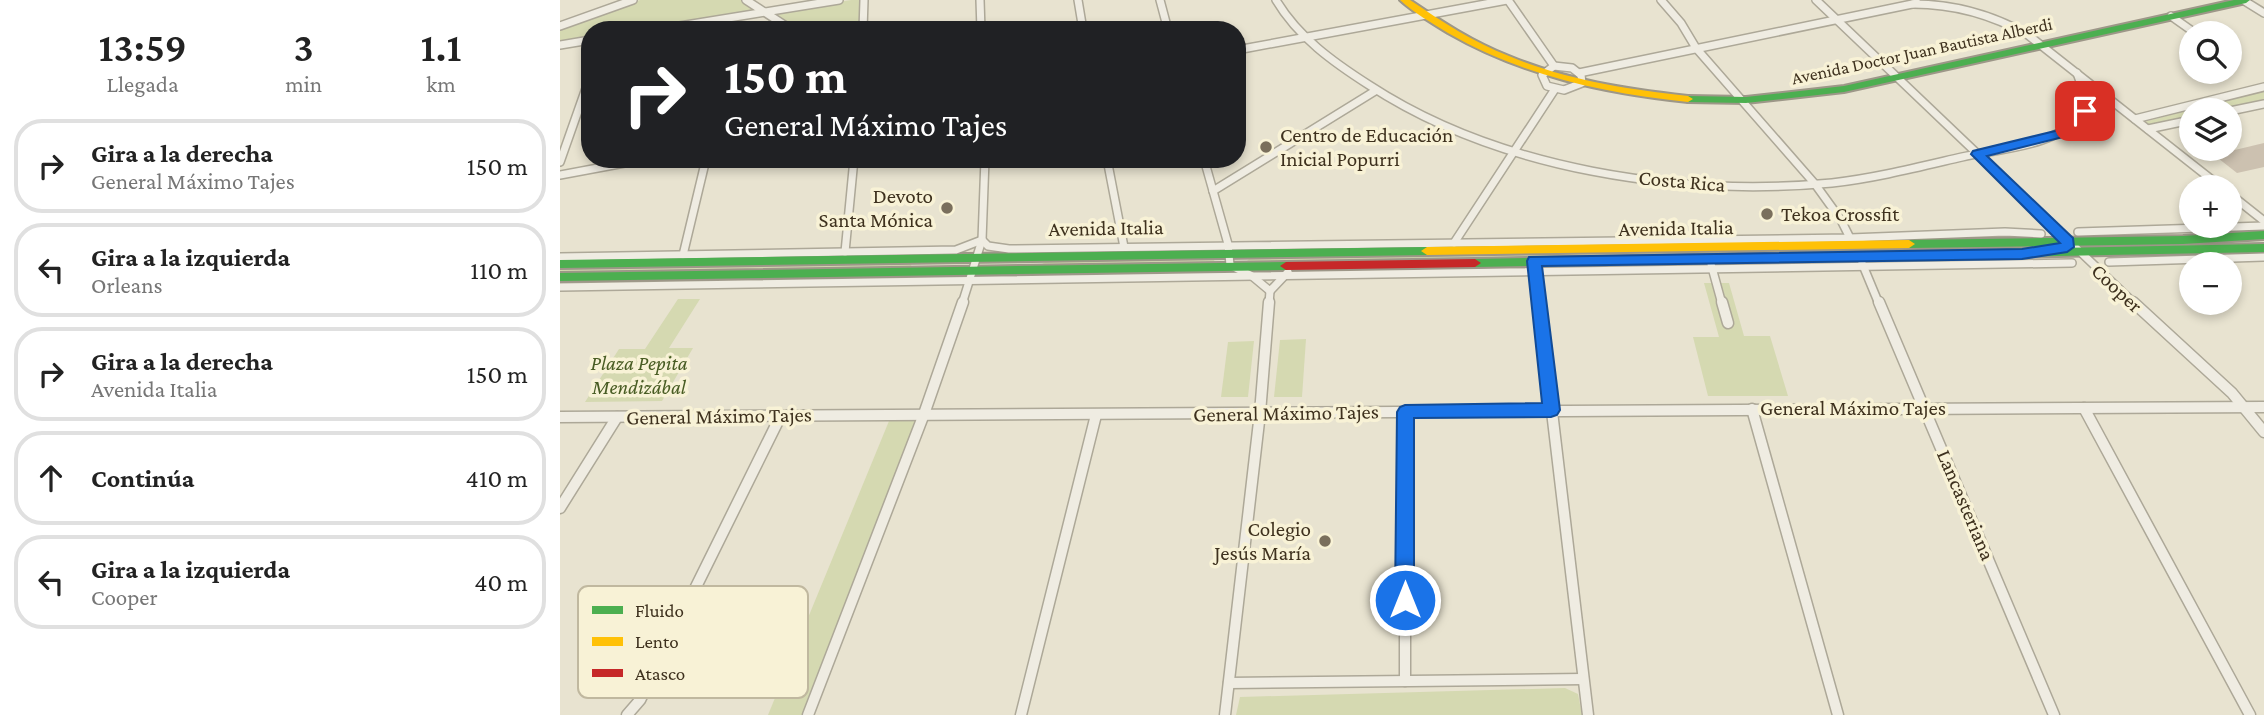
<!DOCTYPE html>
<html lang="es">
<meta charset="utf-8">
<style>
:root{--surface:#fff;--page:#f6f6f6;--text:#222;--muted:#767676;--line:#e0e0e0}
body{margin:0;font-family:"Crimson Pro",serif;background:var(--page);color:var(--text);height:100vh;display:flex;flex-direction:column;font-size:26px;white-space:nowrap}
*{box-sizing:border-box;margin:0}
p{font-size:23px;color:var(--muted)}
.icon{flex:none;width:38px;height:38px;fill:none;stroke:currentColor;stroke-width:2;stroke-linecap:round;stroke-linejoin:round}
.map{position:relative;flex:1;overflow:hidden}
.panel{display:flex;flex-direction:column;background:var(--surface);width:560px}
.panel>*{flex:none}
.banner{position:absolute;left:21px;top:21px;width:665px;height:147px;border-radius:28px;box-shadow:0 4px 10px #0003;background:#202124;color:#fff;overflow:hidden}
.buttons{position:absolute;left:1619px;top:21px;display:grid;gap:14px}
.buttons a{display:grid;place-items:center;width:63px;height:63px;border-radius:50%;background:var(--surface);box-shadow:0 4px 10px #0003;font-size:35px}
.pin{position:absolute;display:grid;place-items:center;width:60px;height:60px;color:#fff;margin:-30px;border-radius:14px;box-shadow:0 4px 10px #0006}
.me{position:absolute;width:77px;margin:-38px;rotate:0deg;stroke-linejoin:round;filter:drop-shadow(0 0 5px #0008)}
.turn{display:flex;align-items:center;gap:24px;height:147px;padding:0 28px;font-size:32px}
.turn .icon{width:91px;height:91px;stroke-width:2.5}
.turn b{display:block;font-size:49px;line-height:60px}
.eta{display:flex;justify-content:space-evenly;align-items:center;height:119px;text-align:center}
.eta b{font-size:42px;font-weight:600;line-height:49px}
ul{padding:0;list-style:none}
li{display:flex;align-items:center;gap:21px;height:94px;margin:0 14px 10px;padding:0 14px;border:4px solid var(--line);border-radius:28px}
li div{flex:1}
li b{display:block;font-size:26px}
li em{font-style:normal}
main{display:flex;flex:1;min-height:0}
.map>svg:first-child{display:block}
.green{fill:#d5d9b1}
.building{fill:#ccc1b0}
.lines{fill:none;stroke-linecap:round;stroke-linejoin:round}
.street-far1-casing{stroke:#ada898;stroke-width:10}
.street-casing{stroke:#ada898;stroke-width:13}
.fast-casing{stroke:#9d9788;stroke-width:4}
.slow-casing{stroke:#9d9788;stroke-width:4}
.jam-casing{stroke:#9d9788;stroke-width:4}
.street-far1{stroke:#efece2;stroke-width:7}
.street{stroke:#efece2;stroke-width:10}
.fast{fill:#4caf50;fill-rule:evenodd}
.slow{fill:#ffc107;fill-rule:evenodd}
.jam{fill:#c62828;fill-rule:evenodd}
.route{fill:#1a73e8;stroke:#114b97;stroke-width:2}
.poi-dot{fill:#7a6f5c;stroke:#f8f2d6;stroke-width:2.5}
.labels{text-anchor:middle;stroke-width:7;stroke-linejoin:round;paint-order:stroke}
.far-street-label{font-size:18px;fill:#3e311e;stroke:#f8f2d6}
.poi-label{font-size:21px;fill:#3e311e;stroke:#f8f2d6;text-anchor:start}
.street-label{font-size:21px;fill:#3e311e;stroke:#f8f2d6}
.park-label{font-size:21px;font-style:italic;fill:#485c23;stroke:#f8f2d6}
.key{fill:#f8f2d6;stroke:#c0b89f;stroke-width:2}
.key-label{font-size:19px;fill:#3e311e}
</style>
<main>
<section class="panel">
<div class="eta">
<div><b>13:59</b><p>Llegada</p></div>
<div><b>3</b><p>min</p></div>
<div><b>1.1</b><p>km</p></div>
</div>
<ul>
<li><svg class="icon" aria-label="right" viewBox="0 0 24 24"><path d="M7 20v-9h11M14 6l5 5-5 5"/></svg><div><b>Gira a la derecha</b><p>General Máximo Tajes</p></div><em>150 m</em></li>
<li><svg class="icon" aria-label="left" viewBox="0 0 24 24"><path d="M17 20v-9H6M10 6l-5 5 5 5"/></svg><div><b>Gira a la izquierda</b><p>Orleans</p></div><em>110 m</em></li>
<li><svg class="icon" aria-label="right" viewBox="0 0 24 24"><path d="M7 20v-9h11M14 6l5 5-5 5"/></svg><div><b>Gira a la derecha</b><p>Avenida Italia</p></div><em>150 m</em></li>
<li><svg class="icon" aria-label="ahead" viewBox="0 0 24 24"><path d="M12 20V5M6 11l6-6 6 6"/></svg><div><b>Continúa</b></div><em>410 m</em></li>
<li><svg class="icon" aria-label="left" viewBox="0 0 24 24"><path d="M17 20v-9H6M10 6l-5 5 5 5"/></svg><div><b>Gira a la izquierda</b><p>Cooper</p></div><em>40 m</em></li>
</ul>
</section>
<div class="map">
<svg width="1704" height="715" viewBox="0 0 1704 715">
<rect width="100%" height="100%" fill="#e8e3d0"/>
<!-- green -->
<g class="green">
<polygon points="80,0 184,0 196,11 92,30 30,30 30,40 0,44 0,29"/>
<polygon points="291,0 302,0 300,30 234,30 212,16 215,12"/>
<polygon points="1704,90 1704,101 1661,110 1631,110 1631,117 1591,125 1584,122"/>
<polygon points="1451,246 1454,250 687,261 690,258"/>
<polygon points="653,259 656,263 482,264 487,261"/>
<polygon points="350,263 352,267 0,274 0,269"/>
<polygon points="1144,283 1169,283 1184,336 1210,336 1228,396 1148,396 1133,337 1159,337"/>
<polygon points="118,299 140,299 109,348 133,348 102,401 25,402 59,349 85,349"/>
<polygon points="746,339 742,397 714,397 720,340"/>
<polygon points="694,341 688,397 661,397 668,342"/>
<polygon points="357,420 243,715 208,715 329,421"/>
<polygon points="1005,688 1018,694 1022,715 676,715 680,697"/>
</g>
<!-- building -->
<polygon class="building" points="1704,143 1704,167 1677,173 1654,155"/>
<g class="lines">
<!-- street-far1 casing -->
<g class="street-far1-casing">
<g id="street-far1">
<polyline points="186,0 232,30"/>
<polyline points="420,0 421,30"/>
<polyline points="518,0 523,30"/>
<polyline points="600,0 608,30"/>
<path d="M716,0C738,37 773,62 809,85C939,170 1119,197 1272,183C1316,178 1359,167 1402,157C1442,148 1496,147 1524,113L1526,98L1517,73"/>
<polyline points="948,0 994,66"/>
<polyline points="1101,0 1121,23 1136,48 1255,184 1281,220 1290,238"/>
<polyline points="1256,0 1575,304"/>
<polyline points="1683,0 1704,13"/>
<path d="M1353,4C1395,4 1431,14 1468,35L1661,187"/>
<polyline points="1611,16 1635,33"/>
<polyline points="0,26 73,0"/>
<polyline points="95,30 279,0"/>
<polyline points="303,30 304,0"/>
<polyline points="0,45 30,40"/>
<polyline points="677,50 947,0"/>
<polygon points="994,66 1012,68 1021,75 1022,83 1004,90 987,86 982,75"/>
<polyline points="1019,73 1357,3"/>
<polyline points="1670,111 1704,104"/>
<polyline points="1575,119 1704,87"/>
<polyline points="1588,129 1631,120"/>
<polyline points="547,159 564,247"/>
<polyline points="644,159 668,244 670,265 692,276 710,291 728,272"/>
<polyline points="0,162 30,77"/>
<polyline points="0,175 86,159"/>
<polyline points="653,191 815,91"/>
<polyline points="1670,194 1704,221"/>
<polyline points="1518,232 1704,226"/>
<polyline points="422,240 428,246 449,249 1290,238 1445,232 1481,234"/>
<polyline points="894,243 995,89"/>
<polyline points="285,252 294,159"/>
<polyline points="123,255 146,159"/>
<polyline points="0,257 396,250 422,240"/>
<polyline points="1549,262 1704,257"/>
<polyline points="1302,263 1319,304"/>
<polyline points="1151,264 1162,304"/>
<polyline points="975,265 980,304"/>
<polyline points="0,287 1512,263"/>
<polyline points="402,304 422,240 425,159"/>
<polyline points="709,304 710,291"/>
</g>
</g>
<!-- street casing -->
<g class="street-casing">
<g id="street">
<polyline points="979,302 1028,715"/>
<polyline points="1162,302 1168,323"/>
<polyline points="1319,302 1494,715"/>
<polyline points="1573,302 1672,393 1704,432"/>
<polyline points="1524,408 1690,715"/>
<polyline points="1192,409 1278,715"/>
<polyline points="845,412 845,681"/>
<polyline points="0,417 1704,407"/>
<polyline points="0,508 57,417"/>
<polyline points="669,683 1023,679"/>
<polyline points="67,715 80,700 221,415"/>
<polyline points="248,715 364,414 403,302"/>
<polyline points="461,715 536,415"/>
<polyline points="665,715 700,413 709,302"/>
</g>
</g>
<!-- fast casing -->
<g class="fast-casing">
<g id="fast">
<polygon points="1674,0 1690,0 1686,3 1284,92 1186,103 1128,102 1123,99 1128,96 1186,97 1284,86"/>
<polygon points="1704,231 1704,239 1623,244 1349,248 1343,244 1349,240 1623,236"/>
<polygon points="1704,244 1704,252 915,267 909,263 915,259"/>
<polygon points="867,247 873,251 867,255 0,268 0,260"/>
<polygon points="726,262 732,266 726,270 0,281 0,273"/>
</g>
</g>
<!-- slow casing -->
<g class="slow-casing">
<g id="slow">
<path d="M840,0H850C881,21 913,42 949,56C1006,80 1067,89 1128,96L1133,99L1128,102C1043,93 963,76 888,33C872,23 854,13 840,0Z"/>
<polygon points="1349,240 1355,244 1349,248 867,255 861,251 867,247"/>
</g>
</g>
<!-- jam casing -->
<g class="jam-casing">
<polygon id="jam" points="915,259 921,263 915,267 726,270 720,266 726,262"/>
</g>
<!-- street-far1 -->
<use href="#street-far1" class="street-far1"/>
<!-- street -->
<use href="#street" class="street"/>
<!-- fast -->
<use href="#fast" class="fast"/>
<!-- slow -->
<use href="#slow" class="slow"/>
<!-- jam -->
<use href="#jam" class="jam"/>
</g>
<!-- route -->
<path class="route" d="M1525,107L1532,111L1516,131L1503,137L1427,156L1513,238L1514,247L1507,252L1462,259L982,266L1000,410L997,415L991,417L854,418V600L851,607L845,609L838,607L835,600L837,412L840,407L845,405L982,403L967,261L969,257L1462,249L1500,243L1411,154L1413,151L1495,131C1507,125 1514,112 1525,107Z"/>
<!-- markers -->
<g class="poi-dot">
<circle cx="706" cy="147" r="7"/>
<circle cx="387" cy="208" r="7"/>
<circle cx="1207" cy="214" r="7"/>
<circle cx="765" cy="541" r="7"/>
</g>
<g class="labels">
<!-- far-street labels -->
<g class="far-street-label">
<text transform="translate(1362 51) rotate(-12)" y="6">Avenida Doctor Juan Bautista Alberdi</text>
</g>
<!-- poi labels -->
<g class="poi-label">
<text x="720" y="142">Centro de Educación<tspan x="720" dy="24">Inicial Popurri</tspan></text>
<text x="373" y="203" text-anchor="end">Devoto<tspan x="373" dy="24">Santa Mónica</tspan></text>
<text x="1221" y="221">Tekoa Crossfit</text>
<text x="751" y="536" text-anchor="end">Colegio<tspan x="751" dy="24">Jesús María</tspan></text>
</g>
<!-- street labels -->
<g class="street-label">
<text transform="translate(1122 181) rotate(5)" y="7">Costa Rica</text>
<text transform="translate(546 228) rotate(-1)" y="7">Avenida Italia</text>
<text transform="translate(1116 228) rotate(-1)" y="7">Avenida Italia</text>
<text transform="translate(1557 288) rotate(43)" y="7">Cooper</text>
<text x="1293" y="415">General Máximo Tajes</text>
<text transform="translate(726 413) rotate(-1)" y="7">General Máximo Tajes</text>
<text transform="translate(159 416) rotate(-1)" y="7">General Máximo Tajes</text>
<text transform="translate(1406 505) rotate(67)" y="7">Lancasteriana</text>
</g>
<!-- park labels -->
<g class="park-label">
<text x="79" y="370">Plaza Pepita<tspan x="79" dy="24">Mendizábal</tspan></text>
</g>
</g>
<!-- legend -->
<rect x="18" y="586" width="230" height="112" rx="10" class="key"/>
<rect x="32" y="606" width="31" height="8" fill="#4caf50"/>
<rect x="32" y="637" width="31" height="9" fill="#ffc107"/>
<rect x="32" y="669" width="31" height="8" fill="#c62828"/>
<g class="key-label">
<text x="75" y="617">Fluido</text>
<text x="75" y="648">Lento</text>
<text x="75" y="680">Atasco</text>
</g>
</svg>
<div class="buttons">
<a><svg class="icon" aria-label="search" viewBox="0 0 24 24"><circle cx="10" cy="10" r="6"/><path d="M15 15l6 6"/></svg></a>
<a><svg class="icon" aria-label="layers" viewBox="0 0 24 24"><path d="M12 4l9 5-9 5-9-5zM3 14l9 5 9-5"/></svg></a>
<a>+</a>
<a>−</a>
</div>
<div class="pin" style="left:1525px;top:111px;background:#d93025"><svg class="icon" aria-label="arrive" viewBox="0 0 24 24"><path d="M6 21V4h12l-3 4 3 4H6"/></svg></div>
<svg class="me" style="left:845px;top:600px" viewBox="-20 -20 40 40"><circle r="17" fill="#1a73e8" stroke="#fff" stroke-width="3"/><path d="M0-11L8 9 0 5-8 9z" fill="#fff"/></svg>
<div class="banner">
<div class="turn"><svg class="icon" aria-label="right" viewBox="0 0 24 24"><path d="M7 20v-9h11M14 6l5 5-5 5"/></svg><div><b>150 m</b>General Máximo Tajes</div></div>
</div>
</div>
</main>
